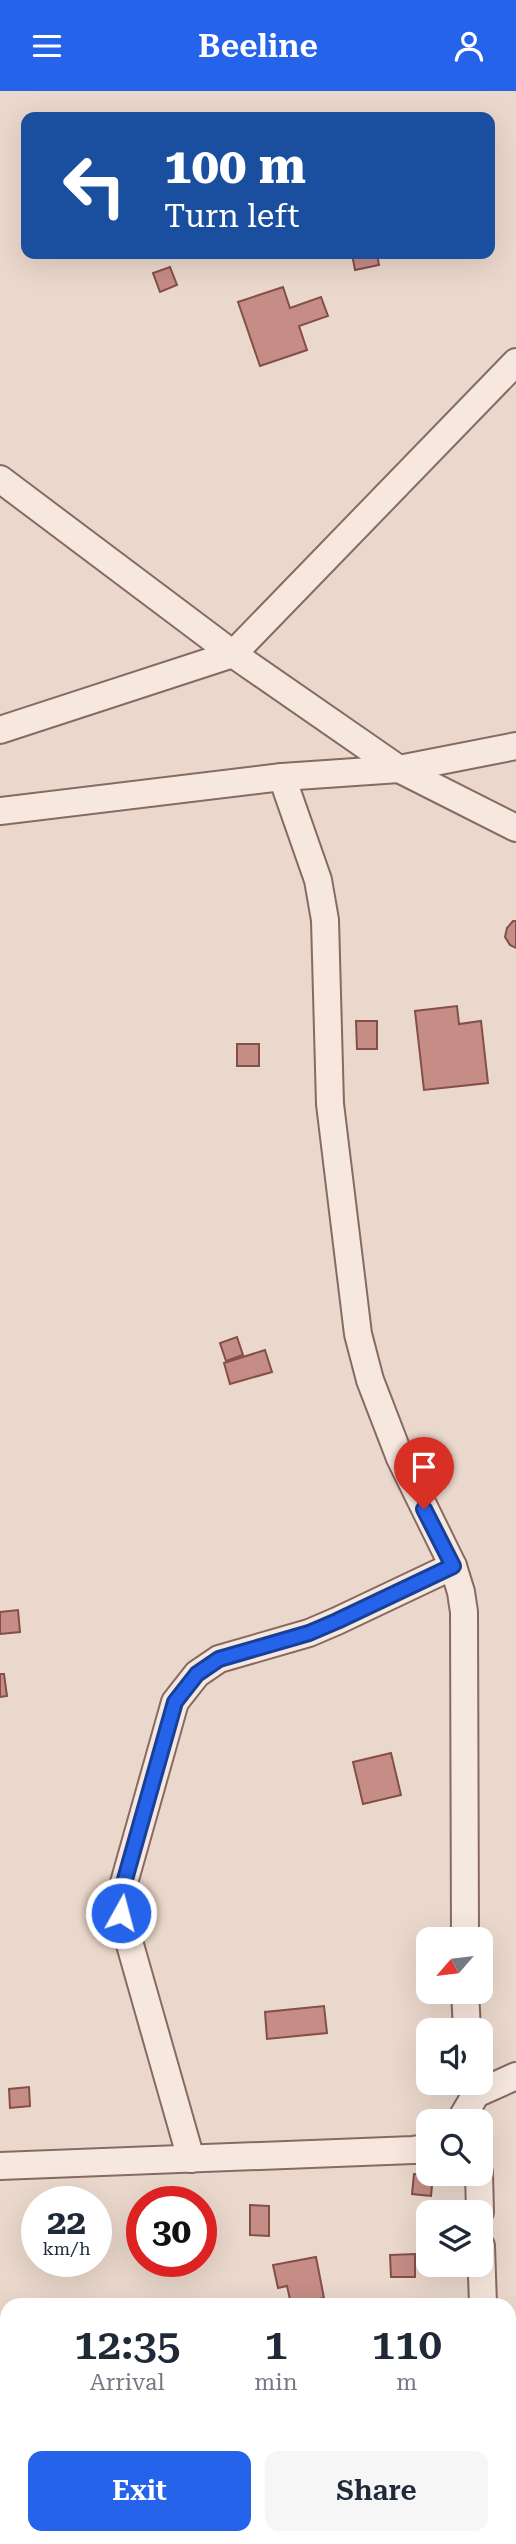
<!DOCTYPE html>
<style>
:root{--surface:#fff;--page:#f6f6f7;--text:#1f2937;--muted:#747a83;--accent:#2563eb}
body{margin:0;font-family:"Roboto Serif",serif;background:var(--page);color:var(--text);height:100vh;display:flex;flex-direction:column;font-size:26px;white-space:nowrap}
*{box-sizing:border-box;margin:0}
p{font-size:23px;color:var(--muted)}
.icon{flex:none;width:38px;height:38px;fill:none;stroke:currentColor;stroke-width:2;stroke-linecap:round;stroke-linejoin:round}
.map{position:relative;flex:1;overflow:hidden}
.panel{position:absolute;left:0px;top:2207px;width:516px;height:247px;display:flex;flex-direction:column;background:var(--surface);border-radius:21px 21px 0 0;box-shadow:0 7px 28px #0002}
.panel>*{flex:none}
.banner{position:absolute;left:21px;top:21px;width:474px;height:147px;border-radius:14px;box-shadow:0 7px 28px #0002;background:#1a4fa0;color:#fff;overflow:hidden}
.needle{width:46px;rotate:242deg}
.buttons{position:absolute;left:416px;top:1836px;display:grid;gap:14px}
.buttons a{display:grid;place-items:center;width:77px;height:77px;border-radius:14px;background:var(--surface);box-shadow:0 7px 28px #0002;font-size:35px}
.speed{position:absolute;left:21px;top:2095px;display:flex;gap:14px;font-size:35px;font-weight:700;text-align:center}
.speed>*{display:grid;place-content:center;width:91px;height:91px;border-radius:50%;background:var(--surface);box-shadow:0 7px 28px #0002;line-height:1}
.speed small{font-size:18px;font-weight:400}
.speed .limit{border:10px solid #d22;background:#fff;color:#111}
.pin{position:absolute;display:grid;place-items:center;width:60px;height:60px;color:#fff;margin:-72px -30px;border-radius:50% 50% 50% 0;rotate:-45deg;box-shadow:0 0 7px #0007}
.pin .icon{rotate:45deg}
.me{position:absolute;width:77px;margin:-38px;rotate:7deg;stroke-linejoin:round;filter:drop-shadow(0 0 5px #0008)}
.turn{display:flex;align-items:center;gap:24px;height:147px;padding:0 28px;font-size:32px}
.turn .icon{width:91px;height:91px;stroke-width:2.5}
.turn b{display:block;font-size:49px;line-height:60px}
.eta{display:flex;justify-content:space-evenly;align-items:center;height:119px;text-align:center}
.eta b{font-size:42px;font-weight:600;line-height:49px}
.button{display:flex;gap:14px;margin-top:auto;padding:14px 28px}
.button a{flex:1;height:80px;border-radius:14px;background:var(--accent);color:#fff;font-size:28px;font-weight:600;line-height:80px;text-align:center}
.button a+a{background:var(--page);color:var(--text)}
header{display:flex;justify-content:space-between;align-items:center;height:91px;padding:0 28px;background:var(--accent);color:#fff;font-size:32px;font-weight:600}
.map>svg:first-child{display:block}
.building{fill:#c68c86;stroke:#844e49;stroke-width:2}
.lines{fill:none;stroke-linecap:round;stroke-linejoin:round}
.street-casing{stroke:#876a61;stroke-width:30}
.street{stroke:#f7e8df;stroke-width:26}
.route-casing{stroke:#184099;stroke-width:18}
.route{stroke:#2563eb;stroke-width:12}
</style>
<header><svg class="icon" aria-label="menu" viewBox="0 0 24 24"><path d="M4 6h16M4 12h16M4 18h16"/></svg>Beeline<svg class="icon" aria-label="person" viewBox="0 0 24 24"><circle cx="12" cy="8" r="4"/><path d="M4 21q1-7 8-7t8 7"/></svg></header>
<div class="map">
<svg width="516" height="2453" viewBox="0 0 516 2453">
<rect width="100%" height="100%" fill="#ebd8cc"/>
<!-- building -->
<g class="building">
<polygon points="352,163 377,163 379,174 355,179"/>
<polygon points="170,176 177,194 160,201 153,182"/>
<polygon points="283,196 290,217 321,206 328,225 299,235 307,259 260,275 238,211"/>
<polygon points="513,830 516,830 516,857 510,854 505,846 507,837"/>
<polygon points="457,915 459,933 481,930 488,992 424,999 415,920"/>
<polygon points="356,930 377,930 377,958 357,958"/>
<rect x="237" y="953" width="22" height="22"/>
<polygon points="237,1246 243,1264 226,1270 220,1252"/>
<polygon points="265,1259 272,1281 230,1293 224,1272"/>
<polygon points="18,1519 20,1541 0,1543 0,1521"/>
<polygon points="0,1583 4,1583 7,1605 0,1606"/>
<polygon points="391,1662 401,1704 363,1713 353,1671"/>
<polygon points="324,1915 327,1942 267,1948 265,1921"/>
<polygon points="29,1996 30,2015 10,2017 9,1998"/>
<polygon points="414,2083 433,2085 431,2105 412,2103"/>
<polygon points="250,2114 269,2115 269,2145 250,2144"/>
<polygon points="415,2163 415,2186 391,2186 390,2164"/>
<polygon points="316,2166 324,2207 291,2213 287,2195 278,2197 273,2174"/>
</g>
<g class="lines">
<!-- street casing -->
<g class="street-casing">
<g id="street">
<polyline points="0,388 233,563 399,678 516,737"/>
<polyline points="0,639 233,563 516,271"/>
<polyline points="282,686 318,789 325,829 330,1013 358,1243 370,1289 400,1367 453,1475 461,1501 464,1521 465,1848"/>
<polyline points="0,720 282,686 399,678 516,655"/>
<polyline points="465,1900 467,1939"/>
<polyline points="460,2030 476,2003 516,1985"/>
<polyline points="191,2068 121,1822 122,1799 175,1611 197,1583 219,1568 309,1542 337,1530 453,1475"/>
<polyline points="0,2075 413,2059 429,2057"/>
<polyline points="479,2082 480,2121"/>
<polyline points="481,2155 483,2214"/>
<polyline points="509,2251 516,2251"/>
<polyline points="486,2446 486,2453"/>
</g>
</g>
<!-- street -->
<use href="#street" class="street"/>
</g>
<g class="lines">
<!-- route casing -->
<g class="route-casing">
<polyline id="route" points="121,1822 122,1799 175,1611 197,1583 219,1568 309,1542 337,1530 453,1475 424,1418"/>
</g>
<!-- route -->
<use href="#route" class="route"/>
</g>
</svg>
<div class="buttons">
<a><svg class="needle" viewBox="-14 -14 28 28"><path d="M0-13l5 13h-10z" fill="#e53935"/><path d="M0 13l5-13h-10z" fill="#747a83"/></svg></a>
<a><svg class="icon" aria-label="sound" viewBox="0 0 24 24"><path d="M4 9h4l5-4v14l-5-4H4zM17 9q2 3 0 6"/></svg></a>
<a><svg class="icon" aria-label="search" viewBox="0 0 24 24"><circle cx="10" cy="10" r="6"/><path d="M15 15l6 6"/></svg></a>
<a><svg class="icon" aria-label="layers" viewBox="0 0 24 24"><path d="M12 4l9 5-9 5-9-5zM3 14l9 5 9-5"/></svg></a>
</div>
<div class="speed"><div>22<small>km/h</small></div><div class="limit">30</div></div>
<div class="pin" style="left:424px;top:1418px;background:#d93025"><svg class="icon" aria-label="arrive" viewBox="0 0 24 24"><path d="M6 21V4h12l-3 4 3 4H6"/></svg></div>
<svg class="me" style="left:121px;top:1822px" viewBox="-20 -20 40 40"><circle r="17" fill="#2563eb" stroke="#fff" stroke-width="3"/><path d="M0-11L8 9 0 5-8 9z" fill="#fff"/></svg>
<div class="banner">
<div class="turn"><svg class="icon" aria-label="left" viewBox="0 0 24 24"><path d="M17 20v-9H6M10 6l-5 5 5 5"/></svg><div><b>100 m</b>Turn left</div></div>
</div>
<section class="panel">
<div class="eta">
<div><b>12:35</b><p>Arrival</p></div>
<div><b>1</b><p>min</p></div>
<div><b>110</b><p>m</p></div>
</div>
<div class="button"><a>Exit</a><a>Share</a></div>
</section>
</div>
